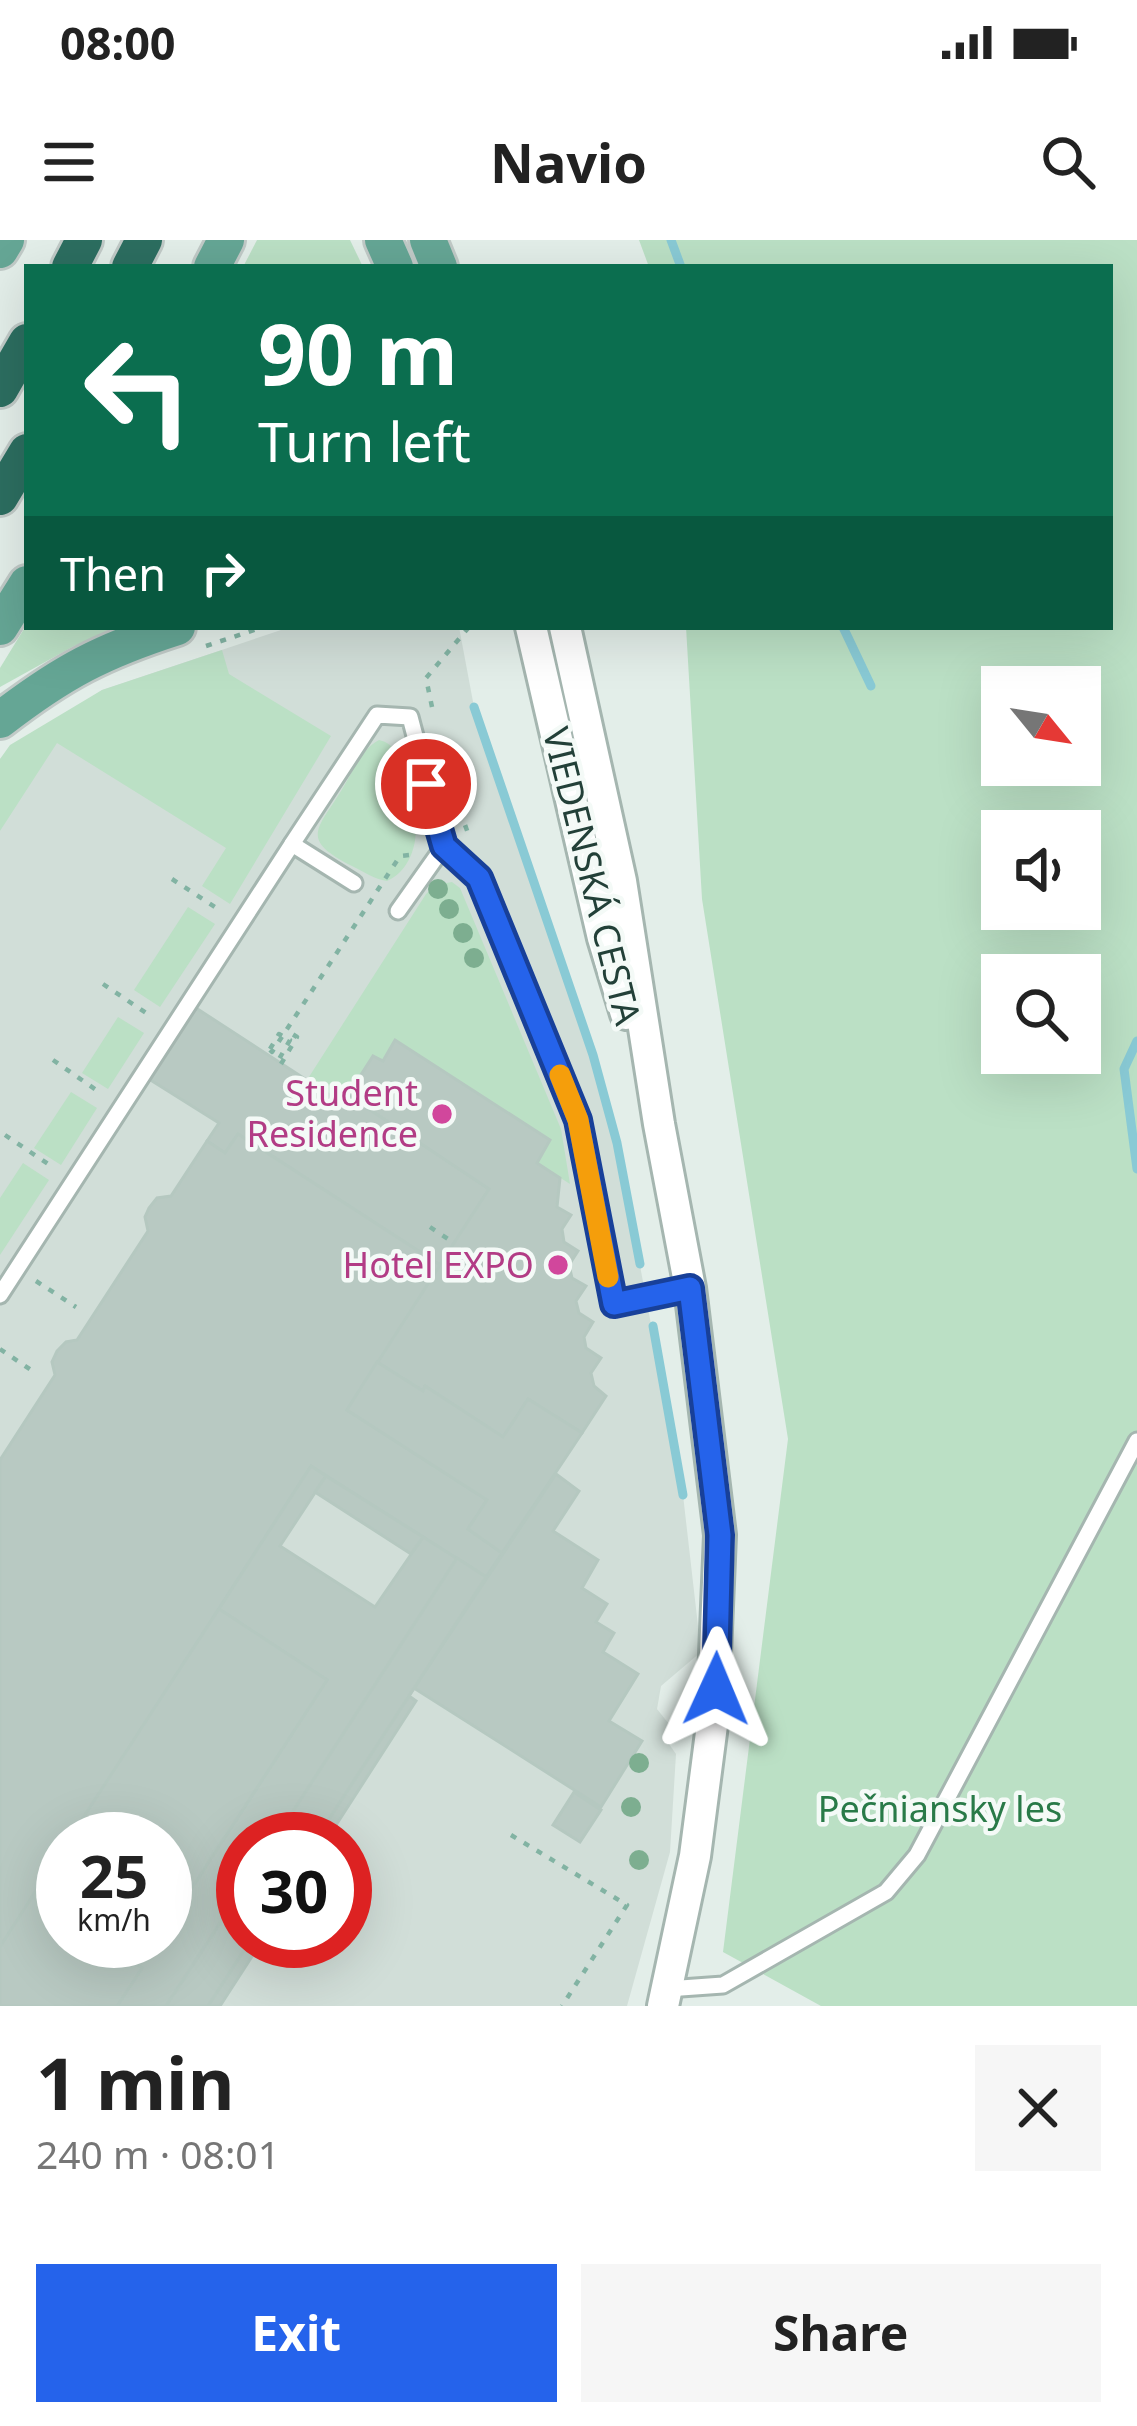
<!DOCTYPE html>
<meta charset="utf-8">
<style>
:root{--surface:#fff;--page:#f6f6f6;--text:#222;--muted:#767676;--accent:#2563eb}
body{margin:0;font-family:"Noto Sans",sans-serif;background:var(--page);color:var(--text);height:100vh;display:flex;flex-direction:column;font-size:45px;white-space:nowrap}
*{box-sizing:border-box;margin:0}
p{font-size:39px;color:var(--muted)}
.icon{flex:none;width:66px;height:66px;fill:none;stroke:currentColor;stroke-width:2;stroke-linecap:round;stroke-linejoin:round}
.map{position:relative;height:1766px;overflow:hidden}
.details{display:flex;flex-direction:column;background:var(--surface);flex:1}
.details>*{flex:none}
.hud{position:absolute;left:24px;top:24px;width:1089px;height:366px;border-radius:0px;box-shadow:0 12px 48px #0002;background:#0b6e4f;color:#fff;overflow:hidden}
.needle{width:78px;rotate:120deg}
.buttons{position:absolute;left:981px;top:426px;display:grid;gap:24px}
.buttons a{display:grid;place-items:center;width:120px;height:120px;border-radius:0px;background:var(--surface);box-shadow:0 12px 48px #0002;font-size:60px}
.speed{position:absolute;left:36px;top:1572px;display:flex;gap:24px;font-size:60px;font-weight:700;text-align:center}
.speed>*{display:grid;place-content:center;width:156px;height:156px;border-radius:50%;background:var(--surface);box-shadow:0 12px 48px #0002;line-height:1}
.speed small{font-size:30px;font-weight:400}
.speed .limit{border:18px solid #d22;background:#fff;color:#111}
.pin{position:absolute;display:grid;place-items:center;width:102px;height:102px;color:#fff;margin:-51px;border:6px solid #fff;border-radius:50%;box-shadow:0 3px 12px #0007}
.me{position:absolute;width:132px;margin:-66px;rotate:1deg;stroke-linejoin:round;filter:drop-shadow(0 0 9px #0008)}
.turn{display:flex;align-items:center;gap:42px;height:252px;padding:0 36px;font-size:54px}
.turn .icon{width:156px;height:156px;stroke-width:2.5}
.turn b{display:block;font-size:84px;line-height:102px}
.then{display:flex;align-items:center;height:114px;padding:0 36px;background:#0003;gap:24px;font-size:45px}
.round{display:grid;place-items:center;flex:none;width:126px;height:126px;border-radius:0px;background:var(--page)}
.head{display:flex;align-items:center;justify-content:space-between;height:204px;padding:0 36px}
h1{font-size:72px;font-weight:700;line-height:90px}
.primary-button{display:flex;gap:24px;margin-top:auto;padding:24px 36px}
.primary-button a{flex:1;height:138px;border-radius:0px;background:var(--accent);color:#fff;font-size:48px;font-weight:700;line-height:138px;text-align:center}
.primary-button a+a{background:var(--page);color:var(--text)}
.status{display:flex;justify-content:space-between;align-items:center;height:84px;padding:0 60px;background:var(--surface);direction:ltr}
.status svg{height:33px;fill:currentColor}
header{display:flex;justify-content:space-between;align-items:center;height:156px;padding:0 36px;background:var(--surface);font-size:54px;font-weight:700}
.map>svg:first-child{display:block}
.built{fill:#d1ded8;fill-rule:evenodd}
.green{fill:#bbe0c5;fill-rule:evenodd}
.lines{fill:none;stroke-linecap:round;stroke-linejoin:round}
.stream{stroke:#89cad5;stroke-width:9}
.building{fill:#b8c9c2;stroke:#b5c8c0;stroke-width:3}
.service-casing{stroke:#a5b6b0;stroke-width:21}
.minor-casing{stroke:#a5b6b0;stroke-width:36}
.primary-casing{stroke:#c1cac7;stroke-width:42}
.motorway-casing{stroke:#c1cac7;stroke-width:42}
.path{stroke:#82b3a3;stroke-width:4.5;stroke-dasharray:6 9;stroke-linecap:butt}
.service{stroke:#fff;stroke-width:15}
.minor{stroke:#fff;stroke-width:30}
.primary{stroke:#65a695;stroke-width:36}
.motorway{stroke:#2c6e60;stroke-width:36}
.tree{fill:#7dae90}
.route-casing{stroke:#184099;stroke-width:30}
.route{stroke:#2563eb;stroke-width:21}
.slow{stroke:#f59e0b;stroke-width:21}
.hotel-dot{fill:#d1479c;stroke:#f4faf7;stroke-width:4.5}
.labels{text-anchor:middle;stroke-width:9;stroke-linejoin:round;paint-order:stroke}
.street-label{font-size:36px;fill:#224038;stroke:#f4faf7}
.hotel-label{font-size:36px;fill:#b23c85;stroke:#f4faf7;text-anchor:end}
.park-label{font-size:36px;fill:#297a48;stroke:#f4faf7}
</style>
<div class="status"><b>08:00</b><svg viewBox="0 0 49 12"><path d="M0 12V9h3v3zM5 12V6h3v6zM10 12V3h3v9zM15 12V0h3v12zM26 1h20v11H26zM47 4h2v5h-2z"/></svg></div>
<header><svg class="icon" aria-label="menu" viewBox="0 0 24 24"><path d="M4 6h16M4 12h16M4 18h16"/></svg>Navio<svg class="icon" aria-label="search" viewBox="0 0 24 24"><circle cx="10" cy="10" r="6"/><path d="M15 15l6 6"/></svg></header>
<div class="map">
<svg width="1137" height="1766" viewBox="0 0 1137 1766">
<rect width="100%" height="100%" fill="#e3eee9"/>
<!-- built -->
<path class="built" d="M290,387H459L474,467L593,815L617,903L683,1255L701,1412L661,1446L657,1469L669,1484L664,1497L676,1514L670,1612L627,1766H0V519L102,450ZM63,1599H165V1701H63ZM243,1599H345V1701H243Z"/>
<!-- green -->
<g class="green">
<polygon points="257,0 350,0 363,27 243,27"/>
<path d="M639,0H1137V1766H821L723,1712L788,1199L702,659L686,387H1110V27H649ZM1002,447H1080V525H1002ZM1002,591H1080V669H1002ZM1002,735H1080V813H1002Z"/>
<polygon points="27,384 27,387 120,387 74,406 0,447 0,428"/>
<polygon points="222,410 229,434 331,496 230,664 202,646 226,608 57,503 0,591 0,519 10,505 102,450"/>
<path d="M379,500C403,506 397,527 402,547C405,556 412,565 414,574C420,600 411,630 387,641C374,639 364,632 352,626C297,598 319,589 344,546C354,529 361,510 379,500Z"/>
<polygon points="452,642 460,648 561,889 570,944 537,923 549,900 395,801 383,821 372,817 342,863 307,840 426,654 435,645"/>
<polygon points="188,667 215,684 160,767 134,750"/>
<polygon points="118,777 144,793 108,849 82,833"/>
<polygon points="71,852 97,868 61,925 34,908"/>
<polygon points="23,923 49,940 0,1015 0,958"/>
</g>
<g class="lines">
<!-- stream -->
<g class="stream">
<polyline points="671,0 681,27"/>
<polyline points="843,387 871,446"/>
<polyline points="474,467 593,815 617,903 640,1024"/>
<polyline points="1137,801 1124,829 1137,929"/>
<polyline points="653,1086 683,1255"/>
</g>
</g>
<!-- building -->
<g class="building">
<polygon points="196,768 342,863 348,855 489,949 440,1025 238,894 225,913 207,901 219,883 149,839"/>
<polygon points="395,800 550,900 537,923 560,938 557,967 571,975 562,989 564,1002 578,1011 569,1025 572,1038 586,1046 576,1061 579,1073 593,1082 584,1097 586,1108 601,1118 591,1133 594,1146 606,1156 582,1193 528,1159 503,1197 425,1146 423,1151 377,1122 489,949 348,855 373,816 383,821"/>
<polygon points="238,894 440,1025 347,1170 487,1260 468,1289 502,1313 486,1337 311,1226 70,1599 63,1599 63,1609 0,1707 0,1220 55,1135 52,1122 57,1111 66,1102 77,1100 148,991 145,977 149,968 157,958 171,956 207,901 225,913"/>
<polygon points="377,1122 423,1151 425,1146 503,1197 528,1159 582,1193 502,1313 468,1289 487,1260 347,1170"/>
<polygon points="311,1226 326,1236 280,1306 375,1367 423,1297 486,1337 409,1456 416,1461 327,1599 243,1599 243,1701 262,1701 220,1766 117,1766 142,1728 100,1701 165,1701 165,1639 188,1654 327,1440 219,1369"/>
<polygon points="556,1234 579,1251 553,1291 598,1320 582,1348 607,1364 596,1382 614,1393 603,1412 638,1434 609,1481 642,1501 601,1567 414,1448"/>
<polygon points="326,1236 423,1297 411,1314 315,1252"/>
<polygon points="457,1318 486,1337 409,1456 316,1599 275,1599"/>
<polygon points="219,1369 327,1440 188,1654 165,1639 165,1599 102,1599 79,1584"/>
<polygon points="574,1552 601,1570 580,1602 553,1585"/>
<polygon points="63,1609 63,1677 32,1657"/>
<polygon points="243,1648 243,1701 250,1701 208,1766 166,1766"/>
<polygon points="32,1657 63,1677 63,1701 100,1701 142,1728 117,1766 0,1766 0,1707"/>
</g>
<g class="lines">
<!-- service casing -->
<g class="service-casing">
<g id="service">
<polyline points="292,604 377,475 410,477 444,606 479,637 578,880 614,1064 690,1048"/>
<polyline points="398,671 444,606"/>
<polyline points="0,1055 292,604 354,643"/>
<polyline points="667,1749 723,1745 886,1652 917,1615 1137,1201"/>
</g>
</g>
<!-- minor casing -->
<g class="minor-casing">
<g id="minor">
<polyline points="531,387 603,698 626,774"/>
<polyline points="565,387 621,641 659,884 690,1048 720,1295 712,1485 695,1616 663,1766"/>
</g>
</g>
<!-- primary casing -->
<g class="primary-casing">
<g id="primary">
<polyline points="383,0 395,27"/>
<polyline points="428,0 439,27"/>
<polyline points="0,10 6,0"/>
<polyline points="212,27 226,0"/>
<polyline points="0,387 27,344"/>
<path d="M0,480C62,432 102,411 177,387"/>
</g>
</g>
<!-- motorway casing -->
<g class="motorway-casing">
<g id="motorway">
<polyline points="70,27 84,0"/>
<polyline points="130,27 144,0"/>
<polyline points="0,149 27,102"/>
<polyline points="0,257 27,212"/>
</g>
</g>
<!-- path -->
<g class="path">
<polyline points="206,406 263,387"/>
<polyline points="432,467 426,438 469,387"/>
<polyline points="460,571 469,596"/>
<polyline points="172,639 221,671"/>
<polyline points="103,744 152,777"/>
<polyline points="270,809 279,794 290,800 278,821"/>
<polyline points="270,810 272,812 400,616 409,615"/>
<polyline points="53,820 102,854"/>
<polyline points="281,824 297,797 286,790"/>
<polyline points="5,895 54,928"/>
<polyline points="430,987 454,1003"/>
<polyline points="36,1041 76,1067"/>
<polyline points="0,1109 34,1132"/>
<polyline points="511,1595 627,1665 562,1766"/>
</g>
<!-- service -->
<use href="#service" class="service"/>
<!-- minor -->
<use href="#minor" class="minor"/>
<!-- primary -->
<use href="#primary" class="primary"/>
<!-- motorway -->
<use href="#motorway" class="motorway"/>
</g>
<!-- trees -->
<g class="tree">
<circle cx="438" cy="649" r="10"/>
<circle cx="449" cy="669" r="10"/>
<circle cx="463" cy="693" r="10"/>
<circle cx="474" cy="718" r="10"/>
<circle cx="639" cy="1523" r="10"/>
<circle cx="631" cy="1567" r="10"/>
<circle cx="639" cy="1620" r="10"/>
</g>
<g class="lines">
<!-- route casing -->
<g class="route-casing">
<polyline id="route" points="426,544 444,606 479,638 578,880 614,1064 690,1048 720,1295 716,1449"/>
</g>
<!-- route -->
<use href="#route" class="route"/>
<!-- slow -->
<polyline class="slow" points="560,835 578,880 608,1037"/>
</g>
<!-- markers -->
<g class="hotel-dot">
<circle cx="442" cy="874" r="12"/>
<circle cx="558" cy="1025" r="12"/>
</g>
<g class="labels">
<!-- street labels -->
<g class="street-label">
<text transform="translate(592 636) rotate(76)" y="13">VIEDENSKÁ CESTA</text>
</g>
<!-- hotel labels -->
<g class="hotel-label">
<text x="418" y="866">Student<tspan x="418" dy="41">Residence</tspan></text>
<text x="534" y="1038">Hotel EXPO</text>
</g>
<!-- park labels -->
<g class="park-label">
<text x="940" y="1582">Pečniansky les</text>
</g>
</g>
</svg>
<div class="buttons">
<a><svg class="needle" viewBox="-14 -14 28 28"><path d="M0-13l5 13h-10z" fill="#e53935"/><path d="M0 13l5-13h-10z" fill="#767676"/></svg></a>
<a><svg class="icon" aria-label="sound" viewBox="0 0 24 24"><path d="M4 9h4l5-4v14l-5-4H4zM17 9q2 3 0 6"/></svg></a>
<a><svg class="icon" aria-label="search" viewBox="0 0 24 24"><circle cx="10" cy="10" r="6"/><path d="M15 15l6 6"/></svg></a>
</div>
<div class="speed"><div>25<small>km/h</small></div><div class="limit">30</div></div>
<div class="pin" style="left:426px;top:544px;background:#d93025"><svg class="icon" aria-label="arrive" viewBox="0 0 24 24"><path d="M6 21V4h12l-3 4 3 4H6"/></svg></div>
<svg class="me" style="left:716px;top:1449px" viewBox="-20 -20 40 40"><path d="M0-17L14 15 0 8-14 15z" fill="#2563eb" stroke="#fff" stroke-width="4"/></svg>
<div class="hud">
<div class="turn"><svg class="icon" aria-label="left" viewBox="0 0 24 24"><path d="M17 20v-9H6M10 6l-5 5 5 5"/></svg><div><b>90 m</b>Turn left</div></div>
<div class="then">Then<svg class="icon" aria-label="right" viewBox="0 0 24 24"><path d="M7 20v-9h11M14 6l5 5-5 5"/></svg></div>
</div>
</div>
<section class="details">
<div class="head"><div><h1>1 min</h1><p>240 m · 08:01</p></div><a class="round"><svg class="icon" aria-label="close" viewBox="0 0 24 24"><path d="M6 6l12 12M18 6L6 18"/></svg></a></div>
<div class="primary-button"><a>Exit</a><a>Share</a></div>
</section>
